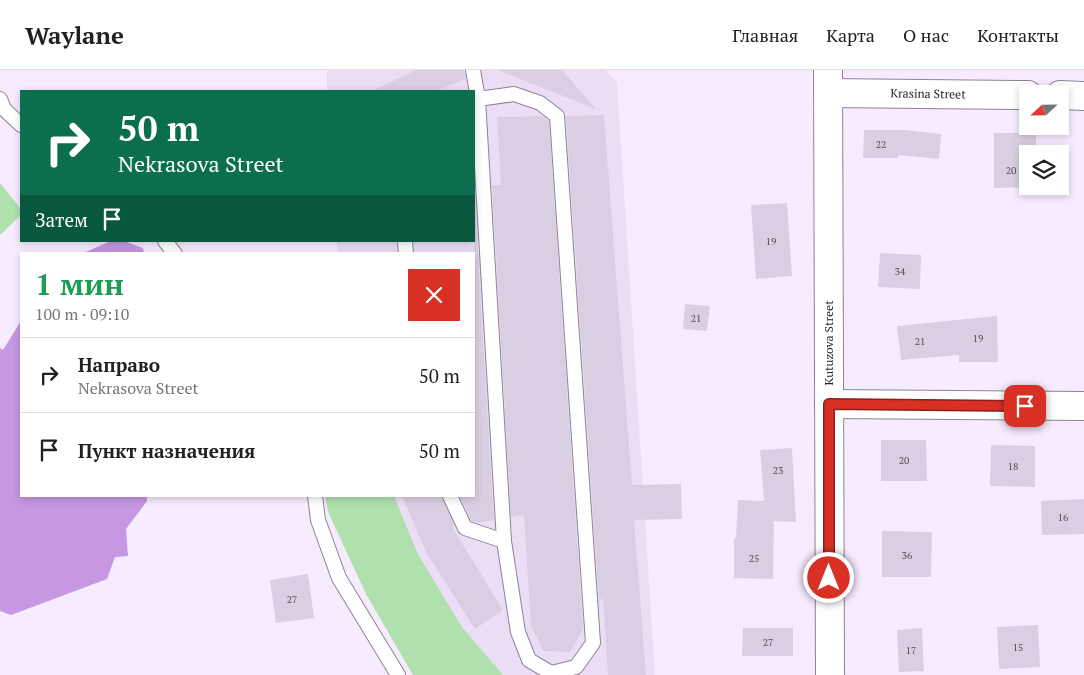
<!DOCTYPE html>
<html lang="ru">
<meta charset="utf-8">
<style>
:root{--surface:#fff;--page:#f6f6f6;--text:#202124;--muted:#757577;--line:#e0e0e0}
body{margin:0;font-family:"PT Serif",serif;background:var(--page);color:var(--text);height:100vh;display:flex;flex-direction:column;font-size:19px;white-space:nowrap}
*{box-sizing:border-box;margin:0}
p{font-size:16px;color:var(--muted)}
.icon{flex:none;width:28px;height:28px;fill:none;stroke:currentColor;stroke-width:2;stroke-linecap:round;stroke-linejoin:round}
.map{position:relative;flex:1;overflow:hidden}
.drawer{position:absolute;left:20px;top:182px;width:455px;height:245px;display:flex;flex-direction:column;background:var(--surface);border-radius:0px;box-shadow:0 2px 8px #0003}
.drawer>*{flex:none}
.banner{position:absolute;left:20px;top:20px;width:455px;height:152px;border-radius:0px;box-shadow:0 2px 8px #0003;background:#0b6e4f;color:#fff;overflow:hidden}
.needle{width:32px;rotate:248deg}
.buttons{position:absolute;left:1019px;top:15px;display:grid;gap:10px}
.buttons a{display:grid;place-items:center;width:50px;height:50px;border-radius:0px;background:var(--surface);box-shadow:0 2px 8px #0003;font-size:25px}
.pin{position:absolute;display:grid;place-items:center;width:42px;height:42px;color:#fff;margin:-21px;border-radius:10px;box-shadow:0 2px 8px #0006}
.me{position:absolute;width:55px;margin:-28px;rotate:0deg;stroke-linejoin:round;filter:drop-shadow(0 0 4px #0008)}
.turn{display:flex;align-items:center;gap:18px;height:105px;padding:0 15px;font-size:22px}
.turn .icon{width:65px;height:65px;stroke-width:2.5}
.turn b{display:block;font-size:35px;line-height:42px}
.then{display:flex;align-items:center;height:48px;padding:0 15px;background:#0003;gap:10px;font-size:19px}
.round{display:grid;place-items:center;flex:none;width:52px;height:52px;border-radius:0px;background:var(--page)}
.overview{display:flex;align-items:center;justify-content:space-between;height:85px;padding:0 15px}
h1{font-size:30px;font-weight:800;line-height:38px;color:#1e9e55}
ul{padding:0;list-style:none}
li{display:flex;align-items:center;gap:15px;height:75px;padding:0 15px;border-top:1px solid var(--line)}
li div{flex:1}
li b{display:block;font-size:19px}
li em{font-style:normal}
header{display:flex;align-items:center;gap:30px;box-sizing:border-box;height:70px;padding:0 25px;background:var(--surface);border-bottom:1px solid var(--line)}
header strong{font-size:24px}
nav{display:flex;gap:28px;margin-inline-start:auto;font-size:18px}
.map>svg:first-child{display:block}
.built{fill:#ecddf7}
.green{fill:#b1e0af}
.water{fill:#c697e3}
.building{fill:#dacfe2}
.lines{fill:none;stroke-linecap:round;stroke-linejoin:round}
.lane-casing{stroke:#8e8395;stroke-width:16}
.street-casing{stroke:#8e8395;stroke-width:30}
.lane{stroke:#fff;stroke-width:14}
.street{stroke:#fff;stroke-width:28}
.route-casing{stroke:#8d1f18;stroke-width:12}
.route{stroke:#d93025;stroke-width:9}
.labels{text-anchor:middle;stroke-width:5;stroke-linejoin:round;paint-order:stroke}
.number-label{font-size:10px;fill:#534d57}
.street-label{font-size:12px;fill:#262229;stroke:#fff}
</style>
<header>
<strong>Waylane</strong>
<nav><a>Главная</a><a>Карта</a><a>О нас</a><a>Контакты</a></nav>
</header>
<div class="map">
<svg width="1084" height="605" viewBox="0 0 1084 605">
<rect width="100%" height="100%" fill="#f7ebff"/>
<!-- built -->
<polygon class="built" points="327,0 605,0 617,12 655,605 503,605 462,557 418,484 394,426 474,426 474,184 338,184 337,171 474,171 474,21 327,21"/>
<!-- green -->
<g class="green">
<polygon points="0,113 21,139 21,145 0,165"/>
<polygon points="325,426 394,426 418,484 462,557 503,605 413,605 366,524 328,442"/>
</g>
<!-- water -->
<g class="water">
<polygon points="111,171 124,171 143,178 144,184 81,184"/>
<polygon points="21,251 21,426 147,426 147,431 126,459 128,486 115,487 107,509 11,545 0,541 0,278 3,280"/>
</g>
<!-- building -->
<g class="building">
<polygon points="416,0 464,0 466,9 435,21 372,21"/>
<polygon points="501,0 562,0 596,39 500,1"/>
<polygon points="604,45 632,415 681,414 682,449 634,450 646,605 608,605 603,527 599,533 566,46"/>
<polygon points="543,46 549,51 583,559 570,582 543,581 531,556 524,445 511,447 492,115 501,115 497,47"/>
<polygon points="864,60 905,60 941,64 939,89 898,85 898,88 863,88"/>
<polygon points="994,63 1036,63 1036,84 1028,84 1028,116 1037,117 994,118"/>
<polygon points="474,116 494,450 476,453 471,451 460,426 474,426"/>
<polygon points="787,133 792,206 756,209 751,135"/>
<polygon points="880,183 921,185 920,219 878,217"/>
<polygon points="685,234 710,236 707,261 683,259"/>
<polygon points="997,246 998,292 959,292 959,285 901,290 897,256"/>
<polygon points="881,370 926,370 927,411 881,411"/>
<polygon points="991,375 1035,376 1035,417 990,416"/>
<polygon points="792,378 796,452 774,451 773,509 734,508 734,468 736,468 738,430 764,431 760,380"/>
<polygon points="402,426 441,426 455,456 452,457 503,540 475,559 426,482"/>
<polygon points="1084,429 1084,464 1042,465 1041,431"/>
<polygon points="882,461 932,462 931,507 882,507"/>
<polygon points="308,504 314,548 276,553 270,510"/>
<polygon points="1038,555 1040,597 999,599 997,557"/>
<polygon points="743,558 793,558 793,586 742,586"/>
<polygon points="922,558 924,601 899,602 897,560"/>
</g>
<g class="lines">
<!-- lane casing -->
<g class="lane-casing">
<g id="lane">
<polyline points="473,0 478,29 504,471 518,562 529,590 551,603 576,597 593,573 557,46 540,33 514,24 478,29 474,30"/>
<polyline points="0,29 4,39 21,55"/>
<polyline points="165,171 175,184"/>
<polyline points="405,171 406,184"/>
<polyline points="315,426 318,450 339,508 398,605"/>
<polyline points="450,426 465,458 504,471"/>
</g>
</g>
<!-- street casing -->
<g class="street-casing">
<g id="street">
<polyline points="828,0 830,605"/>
<polyline points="828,23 1028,25"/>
<polyline points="1060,25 1084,26"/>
<polyline points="829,334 1084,336"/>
</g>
</g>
<!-- lane -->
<use href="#lane" class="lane"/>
<!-- street -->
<use href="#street" class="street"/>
</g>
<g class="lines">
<!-- route casing -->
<g class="route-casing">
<polyline id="route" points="829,508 829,334 1025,336"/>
</g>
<!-- route -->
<use href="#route" class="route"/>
</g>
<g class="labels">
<!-- number labels -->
<g class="number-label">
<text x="881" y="78">22</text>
<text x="1011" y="104">20</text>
<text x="771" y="175">19</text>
<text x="900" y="205">34</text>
<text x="696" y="252">21</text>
<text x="978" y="272">19</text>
<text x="920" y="275">21</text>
<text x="904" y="394">20</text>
<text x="1013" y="400">18</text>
<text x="778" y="404">23</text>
<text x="1063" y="451">16</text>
<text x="907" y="489">36</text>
<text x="754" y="492">25</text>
<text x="292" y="533">27</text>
<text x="768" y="576">27</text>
<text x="1018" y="581">15</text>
<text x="911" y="584">17</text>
</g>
<!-- street labels -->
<g class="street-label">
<text transform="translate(928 24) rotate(1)" y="4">Krasina Street</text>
<text transform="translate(829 273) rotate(-90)" y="4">Kutuzova Street</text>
</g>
</g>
</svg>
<div class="buttons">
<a><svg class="needle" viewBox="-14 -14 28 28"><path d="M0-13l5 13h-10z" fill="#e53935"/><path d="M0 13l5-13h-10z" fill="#757577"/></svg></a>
<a><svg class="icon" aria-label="layers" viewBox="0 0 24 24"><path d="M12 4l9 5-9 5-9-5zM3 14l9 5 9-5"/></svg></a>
</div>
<div class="pin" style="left:1025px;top:336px;background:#d93025"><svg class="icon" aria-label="arrive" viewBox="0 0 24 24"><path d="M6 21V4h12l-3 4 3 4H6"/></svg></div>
<svg class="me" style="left:829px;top:508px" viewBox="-20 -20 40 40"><circle r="17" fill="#d93025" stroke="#fff" stroke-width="3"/><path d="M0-11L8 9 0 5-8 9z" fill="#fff"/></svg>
<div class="banner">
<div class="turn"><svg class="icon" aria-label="right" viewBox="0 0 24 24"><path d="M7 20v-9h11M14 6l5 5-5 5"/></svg><div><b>50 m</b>Nekrasova Street</div></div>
<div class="then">Затем<svg class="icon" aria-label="arrive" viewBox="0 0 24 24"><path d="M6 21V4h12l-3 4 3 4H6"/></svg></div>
</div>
<section class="drawer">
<div class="overview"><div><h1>1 мин</h1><p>100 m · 09:10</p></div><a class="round" style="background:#d93025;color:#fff"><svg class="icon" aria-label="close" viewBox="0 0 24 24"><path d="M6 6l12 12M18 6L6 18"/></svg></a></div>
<ul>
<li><svg class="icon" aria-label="right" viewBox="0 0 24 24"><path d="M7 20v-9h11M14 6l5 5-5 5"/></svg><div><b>Направо</b><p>Nekrasova Street</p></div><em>50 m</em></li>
<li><svg class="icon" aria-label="arrive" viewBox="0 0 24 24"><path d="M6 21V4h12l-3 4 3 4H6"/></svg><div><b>Пункт назначения</b></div><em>50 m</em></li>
</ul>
</section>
</div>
